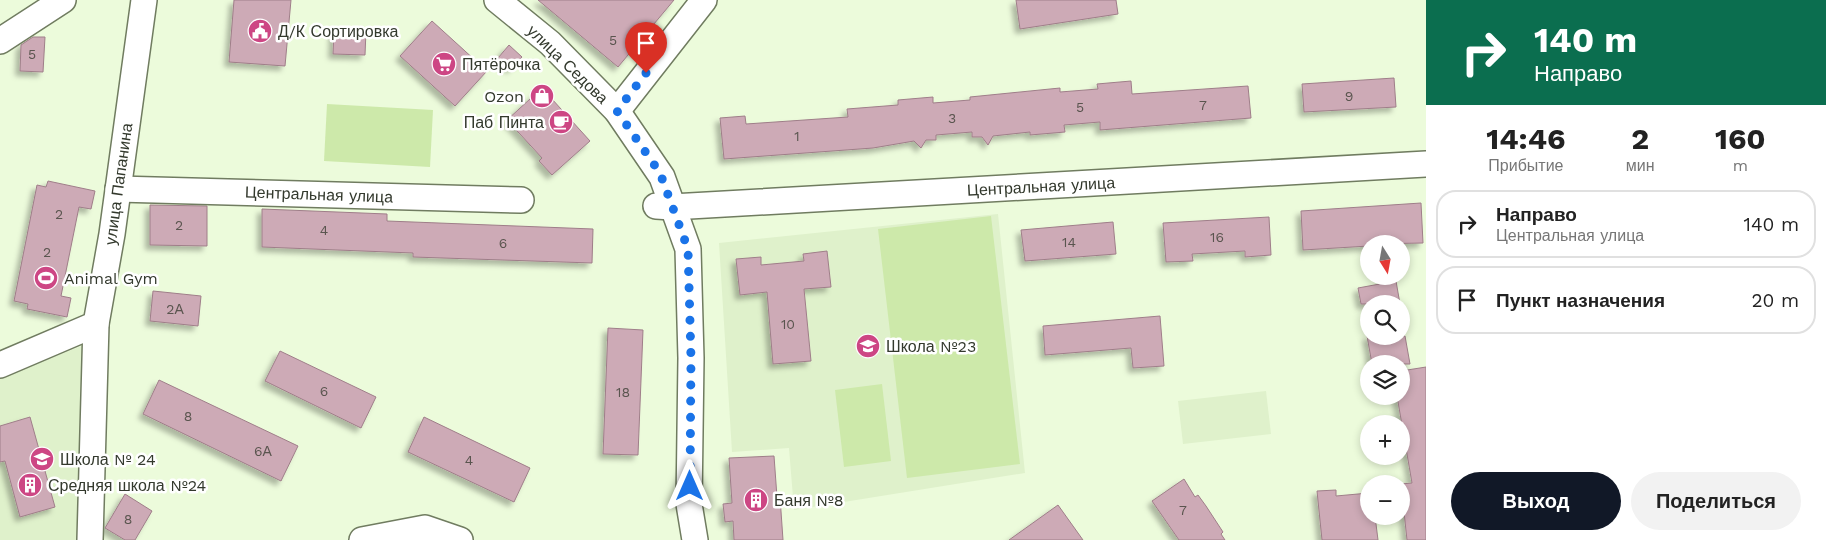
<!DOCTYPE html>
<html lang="ru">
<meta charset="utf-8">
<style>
:root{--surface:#fff;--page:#f2f2f2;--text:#222;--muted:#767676;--line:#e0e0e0;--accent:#111827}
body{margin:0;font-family:"Work Sans",sans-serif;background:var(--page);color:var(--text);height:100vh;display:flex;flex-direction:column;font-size:19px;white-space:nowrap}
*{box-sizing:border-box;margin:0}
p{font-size:16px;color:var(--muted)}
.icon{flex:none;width:28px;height:28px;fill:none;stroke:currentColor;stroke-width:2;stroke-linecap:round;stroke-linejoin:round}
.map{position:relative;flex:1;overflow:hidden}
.side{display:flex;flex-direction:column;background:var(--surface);width:400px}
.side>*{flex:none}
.hud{background:#0b6e4f;color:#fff;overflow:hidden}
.needle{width:32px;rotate:169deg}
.tools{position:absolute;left:1360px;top:235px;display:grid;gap:10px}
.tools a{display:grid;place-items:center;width:50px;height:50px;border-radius:50%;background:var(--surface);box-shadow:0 2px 8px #0003;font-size:25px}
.pin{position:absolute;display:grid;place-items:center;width:42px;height:42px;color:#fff;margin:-51px -21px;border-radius:50% 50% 50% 0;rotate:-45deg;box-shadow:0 0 5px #0007}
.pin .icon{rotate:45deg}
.me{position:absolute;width:55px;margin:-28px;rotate:0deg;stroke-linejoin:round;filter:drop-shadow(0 0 4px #0008)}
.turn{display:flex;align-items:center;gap:18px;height:105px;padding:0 25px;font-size:22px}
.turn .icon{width:65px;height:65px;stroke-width:2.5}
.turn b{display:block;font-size:35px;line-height:42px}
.eta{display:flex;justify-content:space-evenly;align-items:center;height:85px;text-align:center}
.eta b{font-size:30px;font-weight:700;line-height:35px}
.button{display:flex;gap:10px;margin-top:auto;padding:10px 25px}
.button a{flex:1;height:58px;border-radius:30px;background:var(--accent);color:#fff;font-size:20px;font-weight:700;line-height:58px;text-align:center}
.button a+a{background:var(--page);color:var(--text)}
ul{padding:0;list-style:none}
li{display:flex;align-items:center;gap:15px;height:68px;margin:0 10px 8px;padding:0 15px;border:2px solid var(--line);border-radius:20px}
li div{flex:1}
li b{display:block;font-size:19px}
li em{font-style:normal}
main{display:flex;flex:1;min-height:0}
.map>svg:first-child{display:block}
.built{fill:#dff1cb}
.green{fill:#cde9aa}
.building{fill:#cdaab6;stroke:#9f7e89;filter:url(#shadow)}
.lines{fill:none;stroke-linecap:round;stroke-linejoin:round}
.minor-casing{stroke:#707c60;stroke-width:28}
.minor{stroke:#fff;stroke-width:25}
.route{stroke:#1a73e8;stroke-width:9;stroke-dasharray:0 16.2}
.labels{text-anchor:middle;stroke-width:5;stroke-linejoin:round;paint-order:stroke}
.number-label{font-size:14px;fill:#5a554f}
.poi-label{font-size:16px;fill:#33392d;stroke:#fff;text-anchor:start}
.street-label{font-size:16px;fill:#33392d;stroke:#fff}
</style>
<main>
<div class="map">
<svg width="1426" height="540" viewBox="0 0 1426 540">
<defs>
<filter id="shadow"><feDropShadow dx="-4.5" dy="4.5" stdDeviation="2.5" flood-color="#0004"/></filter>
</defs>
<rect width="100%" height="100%" fill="#ecfbdb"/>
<!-- built -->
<g class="built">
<polygon points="998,214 1025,473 794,510 789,448 732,452 719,243"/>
<polygon points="87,344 81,540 0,540 0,378"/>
<polygon points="1266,391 1271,434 1183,444 1178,401"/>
</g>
<!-- green -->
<g class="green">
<polygon points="327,104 433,110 430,167 324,161"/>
<polygon points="991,216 1020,464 907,478 878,229"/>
<polygon points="882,384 891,461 844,467 835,390"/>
</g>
<!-- building -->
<g class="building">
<polygon points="234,0 291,0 285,66 229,62"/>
<polygon points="538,0 674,0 618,67"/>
<polygon points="1016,0 1116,0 1118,14 1020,29"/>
<polygon points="432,21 487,71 455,106 400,56"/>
<polygon points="334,30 366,31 365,55 333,54"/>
<polygon points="33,37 45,37 43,72 20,71 21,45"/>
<polygon points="509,45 522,57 511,69 498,58"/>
<polygon points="1394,78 1396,107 1304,112 1302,84"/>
<polygon points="1131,81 1132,94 1248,86 1251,118 1100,130 1100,122 1064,125 1065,132 1030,135 1030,132 993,136 988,145 982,137 972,137 972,132 936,135 936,140 926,140 921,148 914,141 873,148 724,159 720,118 745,116 746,124 848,117 847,109 898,105 898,100 933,97 933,103 970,100 970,97 1060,88 1060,92 1098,89 1097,84"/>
<polygon points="542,88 590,141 552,175 539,161 542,158 507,120"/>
<polygon points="48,181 95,191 91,209 79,207 61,296 71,298 67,317 27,309 28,304 14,301 37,185 46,187"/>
<polygon points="1421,203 1423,243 1369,244 1369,246 1303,250 1301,211"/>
<polygon points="150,205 207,206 207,246 150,245"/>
<polygon points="262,209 387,214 387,221 593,229 592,263 413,257 413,253 262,247"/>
<polygon points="1269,217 1271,255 1245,257 1245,251 1192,254 1193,261 1166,262 1163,223"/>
<polygon points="1113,222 1116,254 1025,261 1021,230"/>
<polygon points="827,251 831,287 804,289 811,361 773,364 767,292 740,295 736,259 761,257 761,265 804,261 803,254"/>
<polygon points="1396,281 1400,304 1361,304 1358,288"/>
<polygon points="153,291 201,296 198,326 150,321"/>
<polygon points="1160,316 1164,366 1133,368 1131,348 1045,355 1043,326"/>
<polygon points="608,328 643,330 638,455 603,454"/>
<polygon points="1367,336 1405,336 1410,364 1372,364"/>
<polygon points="280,351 376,397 361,428 265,381"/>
<polygon points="1426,367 1426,540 1407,540 1401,484 1412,483 1397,396 1401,396 1401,371"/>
<polygon points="159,380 298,446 281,481 143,414"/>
<polygon points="30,417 55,507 20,517 5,461 0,462 0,426"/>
<polygon points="424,417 530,468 514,502 408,452"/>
<polygon points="774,456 777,497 780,497 783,540 734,540 733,521 725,522 723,504 732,503 729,458"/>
<polygon points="1184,479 1195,497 1198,495 1206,506 1223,532 1221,534 1225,540 1179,540 1152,501"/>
<polygon points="1336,490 1336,496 1369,493 1369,516 1375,516 1378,540 1322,540 1317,491"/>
<polygon points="125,494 152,511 135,540 125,540 105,528"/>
<polygon points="1058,505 1083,540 1009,540"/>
</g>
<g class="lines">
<!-- minor casing -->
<g class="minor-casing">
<g id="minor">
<polyline points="497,0 550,43 617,111 662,177 688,249 691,358 689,504 695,540"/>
<polyline points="0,41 63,0"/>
<polyline points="617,111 704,0"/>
<polyline points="118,189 521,200"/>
<polyline points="656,206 672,207 1426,164"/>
<polyline points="0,365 96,324 112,234 144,0"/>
<polyline points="90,540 96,324"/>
<polyline points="362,540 425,528 460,540"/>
</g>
</g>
<!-- minor -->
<use href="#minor" class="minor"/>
</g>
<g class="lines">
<!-- route -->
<polyline class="route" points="646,73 617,111 660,173 688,249 691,358 690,486"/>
</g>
<!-- icons -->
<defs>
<g id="civic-disc" transform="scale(1.25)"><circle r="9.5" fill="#cd4684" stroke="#fff"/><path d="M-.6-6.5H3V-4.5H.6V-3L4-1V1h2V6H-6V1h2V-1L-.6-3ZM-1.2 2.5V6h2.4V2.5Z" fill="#fff"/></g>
<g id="supermarket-disc" transform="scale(1.25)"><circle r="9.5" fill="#cd4684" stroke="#fff"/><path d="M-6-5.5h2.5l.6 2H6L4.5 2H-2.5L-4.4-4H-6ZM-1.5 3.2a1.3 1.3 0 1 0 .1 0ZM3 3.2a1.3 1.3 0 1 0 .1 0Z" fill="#fff"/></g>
<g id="shop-disc" transform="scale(1.25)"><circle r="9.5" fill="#cd4684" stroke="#fff"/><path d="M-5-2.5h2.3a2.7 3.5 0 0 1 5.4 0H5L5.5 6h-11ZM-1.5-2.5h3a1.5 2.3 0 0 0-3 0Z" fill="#fff"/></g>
<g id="cafe-disc" transform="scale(1.25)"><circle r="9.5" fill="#cd4684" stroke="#fff"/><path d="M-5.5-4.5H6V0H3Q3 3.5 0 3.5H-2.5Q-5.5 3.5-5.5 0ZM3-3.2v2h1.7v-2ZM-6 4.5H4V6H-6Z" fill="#fff"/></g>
<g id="stadium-disc" transform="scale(1.25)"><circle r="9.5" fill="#cd4684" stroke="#fff"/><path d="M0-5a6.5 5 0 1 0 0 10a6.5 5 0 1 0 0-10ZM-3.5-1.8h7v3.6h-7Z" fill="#fff"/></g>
<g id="school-disc" transform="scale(1.25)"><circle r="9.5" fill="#cd4684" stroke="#fff"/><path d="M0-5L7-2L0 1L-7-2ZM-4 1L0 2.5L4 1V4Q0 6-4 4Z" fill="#fff"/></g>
<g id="building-disc" transform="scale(1.25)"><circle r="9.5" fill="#cd4684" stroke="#fff"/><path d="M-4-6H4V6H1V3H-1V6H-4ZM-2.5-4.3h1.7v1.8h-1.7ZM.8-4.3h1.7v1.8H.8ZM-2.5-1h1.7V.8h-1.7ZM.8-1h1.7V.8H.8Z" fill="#fff"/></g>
</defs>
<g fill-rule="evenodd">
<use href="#civic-disc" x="260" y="31"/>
<use href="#supermarket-disc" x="444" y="64"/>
<use href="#shop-disc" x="542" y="96"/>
<use href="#cafe-disc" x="561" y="122"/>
<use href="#stadium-disc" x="46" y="278"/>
<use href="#school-disc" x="868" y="346"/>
<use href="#school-disc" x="42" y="459"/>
<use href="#building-disc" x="30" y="485"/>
<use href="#building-disc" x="756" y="500"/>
</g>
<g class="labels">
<!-- number labels -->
<g class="number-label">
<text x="613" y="45">5</text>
<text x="32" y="59">5</text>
<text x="1349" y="101">9</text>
<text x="1203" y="110">7</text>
<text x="1080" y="112">5</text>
<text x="952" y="123">3</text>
<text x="797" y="141">1</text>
<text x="59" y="219">2</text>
<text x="179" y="230">2</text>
<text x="324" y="235">4</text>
<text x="1217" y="242">16</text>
<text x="1069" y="247">14</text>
<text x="503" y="248">6</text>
<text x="47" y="257">2</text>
<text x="175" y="314">2А</text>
<text x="788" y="329">10</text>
<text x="324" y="396">6</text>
<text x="623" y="397">18</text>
<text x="188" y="421">8</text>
<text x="263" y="456">6А</text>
<text x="469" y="465">4</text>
<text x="1183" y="515">7</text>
<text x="128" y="524">8</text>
</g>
<!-- poi labels -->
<g class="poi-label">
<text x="278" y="37">Д/К Сортировка</text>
<text x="462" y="70">Пятёрочка</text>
<text x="524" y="102" text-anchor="end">Ozon</text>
<text x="544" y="128" text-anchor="end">Паб Пинта</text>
<text x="64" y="284">Animal Gym</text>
<text x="886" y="352">Школа №23</text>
<text x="60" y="465">Школа № 24</text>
<text x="48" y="491">Средняя школа №24</text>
<text x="774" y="506">Баня №8</text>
</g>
<!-- street labels -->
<g class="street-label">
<text transform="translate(568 64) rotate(44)" y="6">улица Седова</text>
<text transform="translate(118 184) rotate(-82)" y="6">улица Папанина</text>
<text transform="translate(1041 186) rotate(-3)" y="6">Центральная улица</text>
<text transform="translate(319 194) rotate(2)" y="6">Центральная улица</text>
</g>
</g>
</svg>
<div class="tools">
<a><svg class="needle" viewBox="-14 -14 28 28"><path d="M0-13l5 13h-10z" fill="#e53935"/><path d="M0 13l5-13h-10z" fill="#767676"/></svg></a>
<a><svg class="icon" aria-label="search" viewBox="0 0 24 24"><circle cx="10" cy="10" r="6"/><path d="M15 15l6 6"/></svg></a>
<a><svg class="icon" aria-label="layers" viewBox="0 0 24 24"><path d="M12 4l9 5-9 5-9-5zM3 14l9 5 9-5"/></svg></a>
<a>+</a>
<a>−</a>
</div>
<div class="pin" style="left:646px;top:73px;background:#d93025"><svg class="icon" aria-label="arrive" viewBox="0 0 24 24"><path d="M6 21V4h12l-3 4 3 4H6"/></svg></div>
<svg class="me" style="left:690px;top:486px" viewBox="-20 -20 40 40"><path d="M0-17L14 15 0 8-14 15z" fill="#1a73e8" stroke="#fff" stroke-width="4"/></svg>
</div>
<section class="side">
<div class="hud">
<div class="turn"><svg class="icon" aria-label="right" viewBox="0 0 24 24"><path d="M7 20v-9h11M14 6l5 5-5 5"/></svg><div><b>140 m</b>Направо</div></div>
</div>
<div class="eta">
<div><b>14:46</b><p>Прибытие</p></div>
<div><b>2</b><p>мин</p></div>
<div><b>160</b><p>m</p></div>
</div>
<ul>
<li><svg class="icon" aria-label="right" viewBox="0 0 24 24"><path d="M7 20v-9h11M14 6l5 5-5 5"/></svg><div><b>Направо</b><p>Центральная улица</p></div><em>140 m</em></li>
<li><svg class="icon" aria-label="arrive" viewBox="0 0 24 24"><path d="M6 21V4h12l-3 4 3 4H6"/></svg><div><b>Пункт назначения</b></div><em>20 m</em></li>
</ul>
<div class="button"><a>Выход</a><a>Поделиться</a></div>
</section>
</main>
